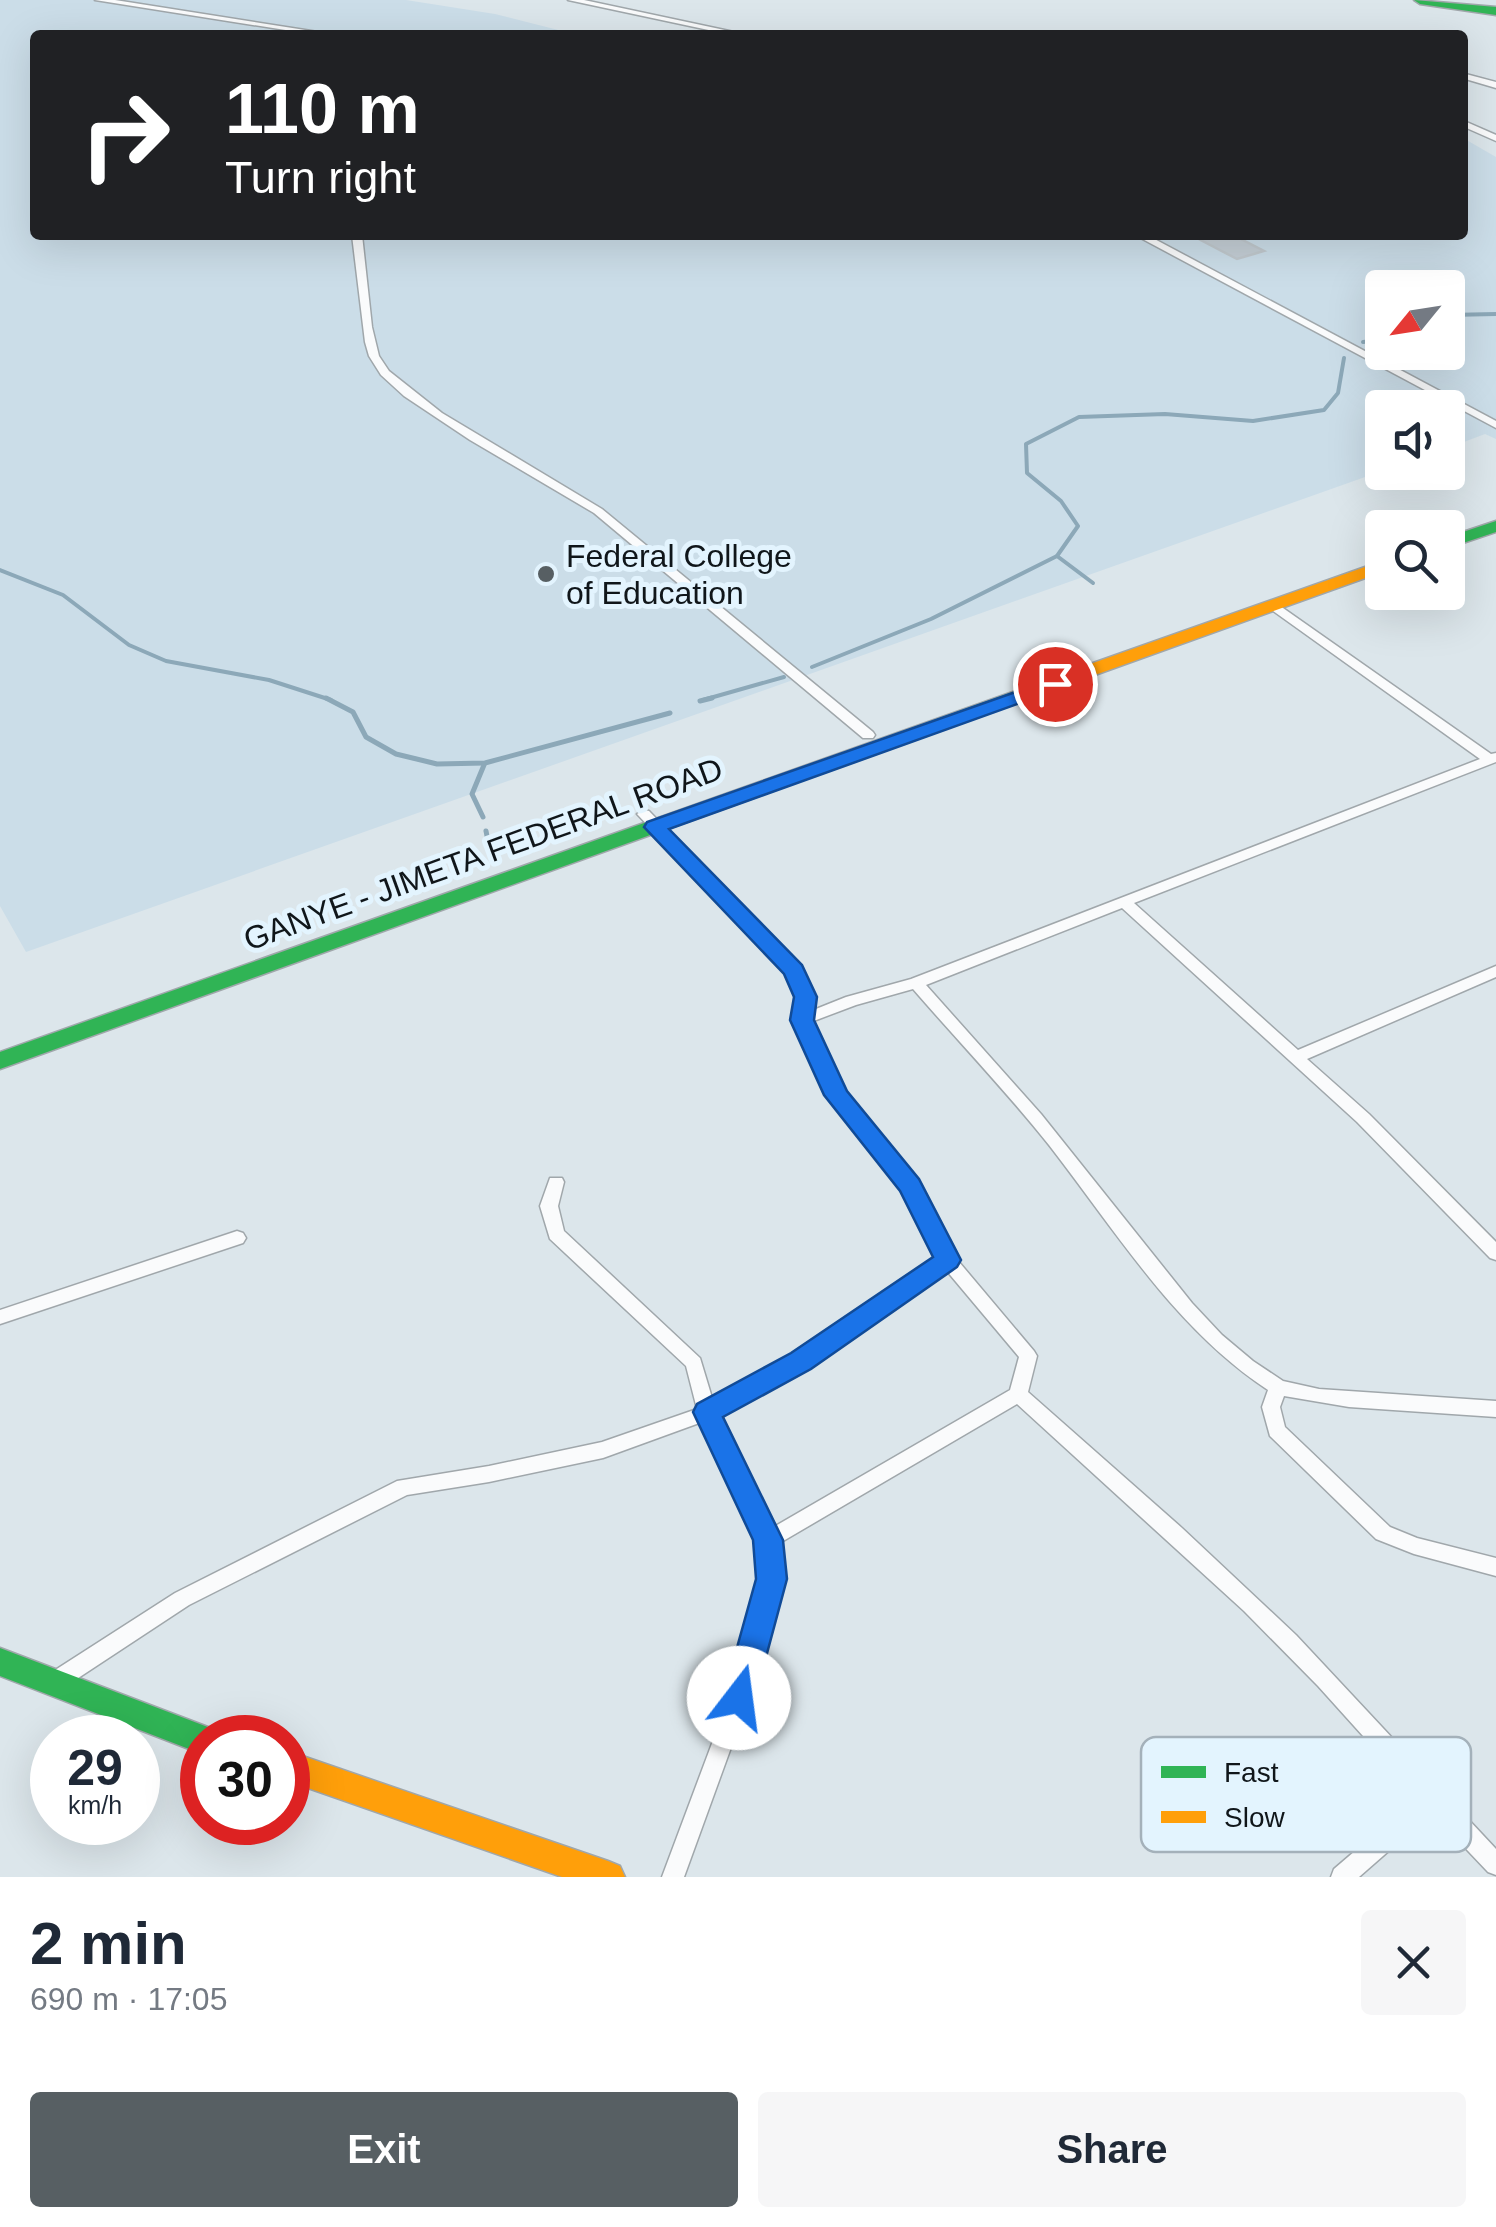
<!DOCTYPE html>
<meta charset="utf-8">
<style>
:root{--surface:#fff;--page:#f6f6f7;--text:#1f2937;--muted:#747a83;--accent:#575f63}
body{margin:0;font-family:Helvetica,sans-serif;background:var(--page);color:var(--text);height:100vh;display:flex;flex-direction:column;font-size:38px;white-space:nowrap}
*{box-sizing:border-box;margin:0}
p{font-size:32px;color:var(--muted)}
.icon{flex:none;width:55px;height:55px;fill:none;stroke:currentColor;stroke-width:2;stroke-linecap:round;stroke-linejoin:round}
.map{position:relative;height:1877px;overflow:hidden}
.details{display:flex;flex-direction:column;background:var(--surface);flex:1}
.details>*{flex:none}
.top-card{position:absolute;left:30px;top:30px;width:1438px;height:210px;border-radius:10px;box-shadow:0 10px 40px #0002;background:#202124;color:#fff;overflow:hidden}
.needle{width:65px;rotate:240deg}
.fabs{position:absolute;left:1365px;top:270px;display:grid;gap:20px}
.fabs a{display:grid;place-items:center;width:100px;height:100px;border-radius:10px;background:var(--surface);box-shadow:0 10px 40px #0002;font-size:50px}
.speed{position:absolute;left:30px;top:1715px;display:flex;gap:20px;font-size:50px;font-weight:700;text-align:center}
.speed>*{display:grid;place-content:center;width:130px;height:130px;border-radius:50%;background:var(--surface);box-shadow:0 10px 40px #0002;line-height:1}
.speed small{font-size:25px;font-weight:400}
.speed .limit{border:15px solid #d22;background:#fff;color:#111}
.pin{position:absolute;display:grid;place-items:center;width:85px;height:85px;color:#fff;margin:-42px;border:5px solid #fff;border-radius:50%;box-shadow:0 2px 10px #0007}
.me{position:absolute;width:110px;margin:-55px;rotate:15deg;stroke-linejoin:round;filter:drop-shadow(0 0 8px #0008)}
.turn{display:flex;align-items:center;gap:35px;height:210px;padding:0 30px;font-size:45px}
.turn .icon{width:130px;height:130px;stroke-width:2.5}
.turn b{display:block;font-size:70px;line-height:85px}
.round{display:grid;place-items:center;flex:none;width:105px;height:105px;border-radius:10px;background:var(--page)}
.overview{display:flex;align-items:center;justify-content:space-between;height:170px;padding:0 30px}
h1{font-size:60px;font-weight:700;line-height:75px}
.cta{display:flex;gap:20px;margin-top:auto;padding:20px 30px}
.cta a{flex:1;height:115px;border-radius:10px;background:var(--accent);color:#fff;font-size:40px;font-weight:700;line-height:115px;text-align:center}
.cta a+a{background:var(--page);color:var(--text)}
.map>svg:first-child{display:block}
.built{fill:#cbdde8;fill-rule:evenodd}
.lines{fill:none;stroke-linecap:round;stroke-linejoin:round}
.stream-far1{stroke:#8ca8b8;stroke-width:4}
.stream{stroke:#8ca8b8;stroke-width:5}
.building{fill:#c3cdd4;stroke:#c0c8cd;stroke-width:2.5}
.street-casing{stroke:#a0a7ab;stroke-width:3}
.fast-casing{stroke:#a0a7ab;stroke-width:3}
.slow-casing{stroke:#a0a7ab;stroke-width:3}
.street{fill:#fafbfc;fill-rule:evenodd}
.fast{fill:#30b455;fill-rule:evenodd}
.slow{fill:#ff9f0a;fill-rule:evenodd}
.route{fill:#1a73e8;stroke:#114b97;stroke-width:2.5}
.poi-dot{fill:#575f63;stroke:#e3f4fe;stroke-width:4}
.labels{text-anchor:middle;stroke-width:10;stroke-linejoin:round;paint-order:stroke}
.poi-label{font-size:32px;fill:#10161a;stroke:#e3f4fe;text-anchor:start}
.street-label{font-size:32px;fill:#10161a;stroke:#e3f4fe}
.key{fill:#e3f4fe;stroke:#a4b1ba;stroke-width:2.5}
.key-label{font-size:28px;fill:#10161a}
</style>
<div class="map">
<svg width="1496" height="1877" viewBox="0 0 1496 1877">
<rect width="100%" height="100%" fill="#dce6eb"/>
<!-- built -->
<path class="built" d="M0,0H406L495,14L578,35H35V235H1462L1463,138L1496,157V439L1485,434L1448,448V408H1382V471L26,952L0,906ZM1382,288H1448V352H1382Z"/>
<g class="lines">
<!-- stream-far1 -->
<g class="stream-far1">
<polyline points="1448,315 1496,314"/>
<polyline points="1448,316 1456,334 1448,337"/>
<polyline points="1363,342 1382,340"/>
<polyline points="1057,556 1093,583"/>
<polyline points="0,570 63,595 129,645 166,661 269,680 331,700"/>
<polyline points="812,667 931,619 1057,556 1078,526 1061,501 1027,473 1026,444 1079,417 1165,414 1253,421 1324,410 1338,393 1344,358"/>
<polyline points="703,700 784,677"/>
</g>
<!-- stream -->
<g class="stream">
<polyline points="326,698 353,712 366,737 396,754 437,764 485,763 670,713"/>
<polyline points="700,701 712,698"/>
<polyline points="483,817 472,794 484,765"/>
<polyline points="486,831 490,851"/>
</g>
</g>
<!-- building -->
<polygon class="building" points="1191,235 1233,235 1264,251 1237,259"/>
<g class="lines">
<!-- street casing -->
<g class="street-casing">
<g id="street">
<polygon points="95,0 115,0 337,35 317,35"/>
<polygon points="568,0 584,0 748,35 732,35"/>
<polygon points="1462,73 1496,82 1496,88 1462,78"/>
<polygon points="1462,120 1496,135 1496,141 1462,126"/>
<polygon points="352,235 362,235 372,327 379,356 389,371 442,413 602,509 873,732 875,735 873,738 863,738 594,513 470,440 404,396 381,375 369,356 365,342"/>
<polygon points="1135,235 1147,235 1496,421 1496,428"/>
<path d="M1273,601L1491,754L1496,753V762L1134,903L1298,1050L1496,966V977L1307,1059L1369,1114L1496,1242V1260L1490,1258L1357,1122L1122,908L926,985L1041,1114L1192,1303L1222,1335L1253,1361L1283,1381L1319,1389L1496,1401V1417L1349,1407L1284,1396L1280,1407L1285,1427L1390,1527L1417,1538L1496,1558V1576L1414,1554L1376,1539L1270,1436L1262,1407L1268,1390C1175,1329 1116,1231 1049,1145C1006,1091 958,1041 913,989L856,1005L811,1022L844,1092L916,1182L954,1256L1034,1351L1037,1356L1028,1392L1182,1528L1296,1635L1496,1849V1875L1488,1872L1432,1813L1359,1877H1331L1334,1869L1418,1797L1318,1686L1244,1611L1017,1404L778,1544L781,1579L749,1698L684,1877H662L729,1698L761,1579L758,1540L702,1422L603,1458L489,1482L407,1495L189,1605L63,1688L56,1690L49,1688L46,1681L49,1674L175,1593L397,1481L489,1466L602,1442L697,1409L686,1366L550,1239L540,1206L550,1178H562L564,1182L558,1206L564,1231L700,1358L713,1401L795,1356L938,1258L903,1190L829,1095L794,1020L797,997L787,972L637,814L644,810L649,811L799,966L813,997L811,1011L846,997L911,979L1480,759L1269,608V602ZM946,1270L1019,1357L1010,1390L772,1528L718,1416L807,1366Z"/>
<polygon points="237,1231 243,1233 246,1238 243,1243 0,1324 0,1310"/>
</g>
</g>
<!-- fast casing -->
<g class="fast-casing">
<g id="fast">
<polygon points="1414,0 1496,7 1496,15 1420,4"/>
<polygon points="1496,521 1496,532 1448,548 1448,537"/>
<polygon points="1035,684 1042,686 1045,690 1042,694 0,1069 0,1052"/>
<polygon points="0,1648 213,1729 217,1738 202,1738 202,1754 0,1676"/>
</g>
</g>
<!-- slow casing -->
<g class="slow-casing">
<g id="slow">
<polygon points="1382,561 1382,572 1042,694 1035,696 1025,690 1028,686"/>
<polygon points="288,1751 608,1861 620,1866 625,1877 562,1877 288,1781"/>
</g>
</g>
<!-- street -->
<use href="#street" class="street"/>
<!-- fast -->
<use href="#fast" class="fast"/>
<!-- slow -->
<use href="#slow" class="slow"/>
</g>
<!-- route -->
<polygon class="route" points="1055,678 1065,684 1062,688 669,829 802,965 817,997 814,1020 847,1091 919,1179 961,1260 957,1267 811,1369 723,1417 783,1540 787,1579 755,1698 750,1708 739,1712 728,1708 723,1698 756,1579 753,1540 693,1412 697,1404 791,1353 933,1257 900,1191 824,1095 790,1020 794,997 784,974 644,827 647,822"/>
<!-- markers -->
<circle class="poi-dot" cx="546" cy="574" r="10"/>
<g class="labels">
<!-- poi labels -->
<g class="poi-label">
<text x="566" y="567">Federal College<tspan x="566" dy="37">of Education</tspan></text>
</g>
<!-- street labels -->
<g class="street-label">
<text transform="translate(483 854) rotate(-20)" y="11">GANYE - JIMETA FEDERAL ROAD</text>
</g>
</g>
<!-- legend -->
<rect x="1141" y="1737" width="330" height="115" rx="15" class="key"/>
<rect x="1161" y="1766" width="45" height="12" fill="#30b455"/>
<rect x="1161" y="1811" width="45" height="12" fill="#ff9f0a"/>
<g class="key-label">
<text x="1224" y="1782">Fast</text>
<text x="1224" y="1827">Slow</text>
</g>
</svg>
<div class="fabs">
<a><svg class="needle" viewBox="-14 -14 28 28"><path d="M0-13l5 13h-10z" fill="#e53935"/><path d="M0 13l5-13h-10z" fill="#747a83"/></svg></a>
<a><svg class="icon" aria-label="sound" viewBox="0 0 24 24"><path d="M4 9h4l5-4v14l-5-4H4zM17 9q2 3 0 6"/></svg></a>
<a><svg class="icon" aria-label="search" viewBox="0 0 24 24"><circle cx="10" cy="10" r="6"/><path d="M15 15l6 6"/></svg></a>
</div>
<div class="speed"><div>29<small>km/h</small></div><div class="limit">30</div></div>
<div class="pin" style="left:1055px;top:684px;background:#d93025"><svg class="icon" aria-label="arrive" viewBox="0 0 24 24"><path d="M6 21V4h12l-3 4 3 4H6"/></svg></div>
<svg class="me" style="left:739px;top:1698px" viewBox="-20 -20 40 40"><circle r="19" fill="#fff"/><path d="M0-13L10 11 0 6-10 11z" fill="#1a73e8"/></svg>
<div class="top-card">
<div class="turn"><svg class="icon" aria-label="right" viewBox="0 0 24 24"><path d="M7 20v-9h11M14 6l5 5-5 5"/></svg><div><b>110 m</b>Turn right</div></div>
</div>
</div>
<section class="details">
<div class="overview"><div><h1>2 min</h1><p>690 m · 17:05</p></div><a class="round"><svg class="icon" aria-label="close" viewBox="0 0 24 24"><path d="M6 6l12 12M18 6L6 18"/></svg></a></div>
<div class="cta"><a>Exit</a><a>Share</a></div>
</section>
